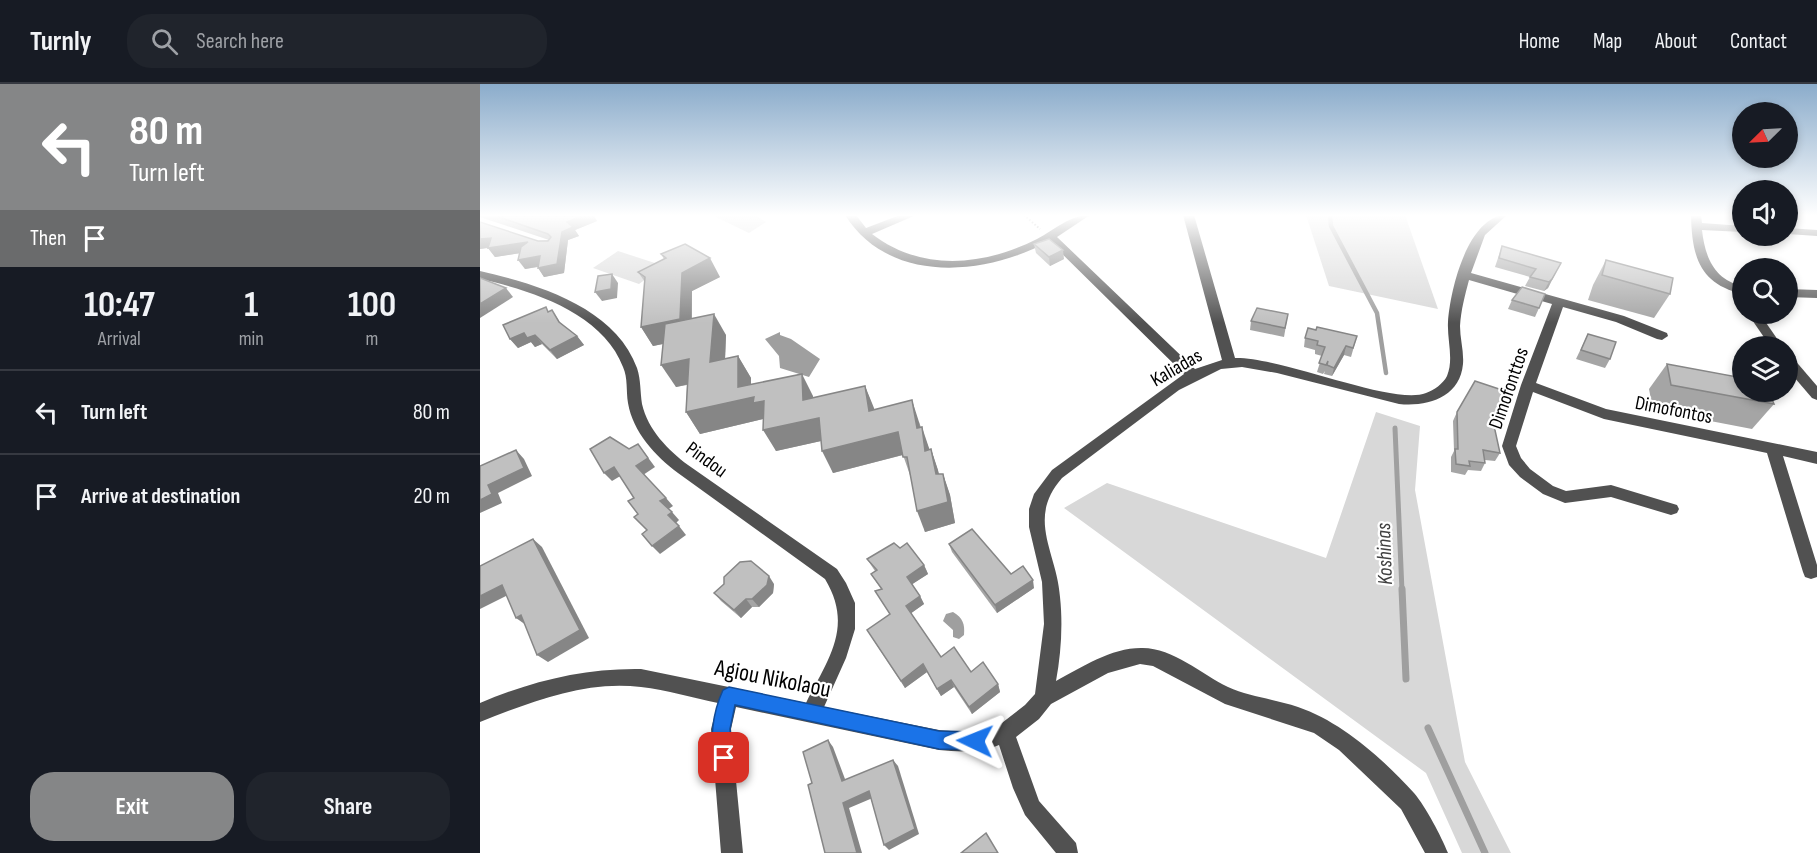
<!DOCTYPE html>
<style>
:root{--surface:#171b24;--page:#20242c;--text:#f1f3f6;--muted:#9ea1a6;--line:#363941;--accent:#858687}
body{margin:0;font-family:"Sofia Sans Condensed",sans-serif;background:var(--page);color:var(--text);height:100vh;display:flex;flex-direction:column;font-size:22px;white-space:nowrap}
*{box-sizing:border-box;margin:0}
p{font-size:20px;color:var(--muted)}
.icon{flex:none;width:33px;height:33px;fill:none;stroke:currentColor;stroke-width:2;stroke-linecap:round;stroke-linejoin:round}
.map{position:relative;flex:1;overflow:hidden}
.side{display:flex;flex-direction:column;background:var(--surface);width:480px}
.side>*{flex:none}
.guide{background:#858687;color:#fff;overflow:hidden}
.needle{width:39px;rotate:246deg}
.controls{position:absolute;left:1252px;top:18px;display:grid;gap:12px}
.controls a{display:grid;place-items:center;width:66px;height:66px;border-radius:50%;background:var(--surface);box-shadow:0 3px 9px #0003;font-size:30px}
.pin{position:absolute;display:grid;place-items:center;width:51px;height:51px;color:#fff;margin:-26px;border-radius:12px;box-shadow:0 3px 9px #0006}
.me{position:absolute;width:66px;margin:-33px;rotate:272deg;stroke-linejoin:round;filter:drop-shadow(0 0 4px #0008)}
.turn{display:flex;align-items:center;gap:21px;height:126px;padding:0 30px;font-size:27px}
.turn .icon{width:78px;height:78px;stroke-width:2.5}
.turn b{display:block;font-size:42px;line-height:51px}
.then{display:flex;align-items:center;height:57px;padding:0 30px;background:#0003;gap:12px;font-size:22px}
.eta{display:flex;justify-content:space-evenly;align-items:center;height:102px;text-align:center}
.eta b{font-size:36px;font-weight:700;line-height:42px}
.action{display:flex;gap:12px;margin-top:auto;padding:12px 30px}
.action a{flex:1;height:69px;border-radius:24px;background:var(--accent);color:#fff;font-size:24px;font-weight:700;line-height:69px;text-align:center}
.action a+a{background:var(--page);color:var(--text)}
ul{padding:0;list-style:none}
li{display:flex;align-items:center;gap:18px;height:84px;padding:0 30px;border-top:2px solid var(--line)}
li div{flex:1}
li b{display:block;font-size:22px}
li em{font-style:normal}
header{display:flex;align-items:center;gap:36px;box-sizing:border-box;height:84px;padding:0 30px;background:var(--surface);border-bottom:2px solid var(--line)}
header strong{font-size:28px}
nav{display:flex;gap:33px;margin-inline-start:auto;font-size:21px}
.search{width:420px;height:54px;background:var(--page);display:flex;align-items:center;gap:15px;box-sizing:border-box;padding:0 21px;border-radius:24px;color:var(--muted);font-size:22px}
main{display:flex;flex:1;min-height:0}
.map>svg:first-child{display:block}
.green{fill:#d8d8d8}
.water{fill:#9f9f9f}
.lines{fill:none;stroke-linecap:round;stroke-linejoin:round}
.stream-far2{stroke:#9f9f9f;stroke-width:4.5}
.stream-far1{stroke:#9f9f9f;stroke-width:5}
.stream{stroke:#9f9f9f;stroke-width:7}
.path{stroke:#737373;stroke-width:2;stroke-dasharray:1.5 2;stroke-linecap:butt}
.minor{fill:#515151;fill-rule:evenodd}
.wall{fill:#a5a5a5}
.shaded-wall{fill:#868686}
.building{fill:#c0c0c0;stroke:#868686;stroke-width:1.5}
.route{fill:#1a73e8;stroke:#114b97;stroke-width:1.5}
.labels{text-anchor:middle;stroke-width:4.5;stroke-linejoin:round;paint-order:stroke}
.street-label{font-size:20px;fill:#000;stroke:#fff}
.water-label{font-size:21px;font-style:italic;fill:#404040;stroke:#fff}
.near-street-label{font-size:24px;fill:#000;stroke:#fff}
</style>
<header>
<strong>Turnly</strong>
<div class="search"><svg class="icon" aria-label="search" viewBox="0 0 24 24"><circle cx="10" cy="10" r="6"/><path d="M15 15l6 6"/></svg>Search here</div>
<nav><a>Home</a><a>Map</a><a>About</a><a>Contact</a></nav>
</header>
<main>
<section class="side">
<div class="guide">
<div class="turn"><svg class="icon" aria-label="left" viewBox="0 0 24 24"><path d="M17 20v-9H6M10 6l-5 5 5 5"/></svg><div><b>80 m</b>Turn left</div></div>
<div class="then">Then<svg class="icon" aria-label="arrive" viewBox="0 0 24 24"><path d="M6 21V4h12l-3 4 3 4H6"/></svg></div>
</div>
<div class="eta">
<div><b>10:47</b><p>Arrival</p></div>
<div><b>1</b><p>min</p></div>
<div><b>100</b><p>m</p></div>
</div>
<ul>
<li><svg class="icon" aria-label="left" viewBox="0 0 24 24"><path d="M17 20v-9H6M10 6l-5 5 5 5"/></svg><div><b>Turn left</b></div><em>80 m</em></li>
<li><svg class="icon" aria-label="arrive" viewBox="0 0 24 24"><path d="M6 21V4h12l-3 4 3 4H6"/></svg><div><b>Arrive at destination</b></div><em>20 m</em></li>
</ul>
<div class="action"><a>Exit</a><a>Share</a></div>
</section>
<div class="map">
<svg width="1337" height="769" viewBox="0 0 1337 769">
<rect width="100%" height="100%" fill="#fff"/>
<!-- green -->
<g class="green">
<polygon points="275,131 286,138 269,149 232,131"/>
<polygon points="925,131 958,225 849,202 826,131"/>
<polygon points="138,167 184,182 159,200 113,184"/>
<polygon points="896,328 940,342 935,406 985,678 1031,769 982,769 946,689 584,424 627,399 846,474"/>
</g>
<!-- water -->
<g class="water">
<polygon points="300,248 300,251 311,255 340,275 329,293 300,284 299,272 285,255"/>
<path d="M473,528C483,534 485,540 484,551L479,555L473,553V546L463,537L466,530Z"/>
</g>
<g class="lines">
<!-- stream-far2 -->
<polyline class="stream-far2" points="850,131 851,142 897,229 906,289"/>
<!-- stream-far1 -->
<polyline class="stream-far1" points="915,344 922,507"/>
<!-- stream -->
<g class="stream">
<polyline points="922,505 926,595"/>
<polyline points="948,644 1005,769"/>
</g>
<!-- path -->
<polyline class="path" points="544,131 560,145"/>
<!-- minor -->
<g class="minor">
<path d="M365,131H376L386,144L420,131H436L392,150C441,188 504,182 557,155C574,146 590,131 610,131L577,153L715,285L742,276L703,131H714L755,274C803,273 913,322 946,309C954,306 963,300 967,292C974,275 967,256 968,238C970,206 988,131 1027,131L1005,151L991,189L1144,232L1187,249L1188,252L1182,256L1177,255L1136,238L1083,223L1056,299L1126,325L1337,368V380L1303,372L1337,481V493L1331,495L1325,493L1323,488L1287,369L1124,335L1053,308L1036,362L1041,374L1050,385L1073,402L1086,407L1131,401L1197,421L1199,425L1197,429L1191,431L1131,413L1085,419L1063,410L1040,393L1029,381L1022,362L1041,301L1072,220L989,196C985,211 981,226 980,242C980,255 984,267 983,280C980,313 948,323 919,320L797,289L762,283L741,285L699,306L582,394C546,435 577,468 580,513C583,541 581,570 576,597C602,583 631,564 661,564C692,563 721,590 748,603C770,613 795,615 818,623C862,638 903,675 934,709C946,723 961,752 968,769H945L921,725L859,666L834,649L745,620L673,582L660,580L628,589L571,620L559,635L536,653L559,717L596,759L598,769H576L545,731L533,704L519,661C500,669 480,668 459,666L256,623L251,645L263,769H241L231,645L238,619C213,614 187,606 161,603C105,596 51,618 0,638V619C52,597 104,584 161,585L326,619C348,575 374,543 345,495L198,389C175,372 153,348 148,319C146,307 148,294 143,283C123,229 51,206 0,195V187C57,200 135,223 157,284C161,296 160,308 162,320C168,346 188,366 208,381L357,485L366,499L375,519V545L366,574L344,623L459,646L483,648L508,646L518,642L545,621L555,610L564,540L562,498L549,443V425L554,410L572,386L704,290L569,157C506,192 409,201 365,131Z"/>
<path d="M1211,131H1221L1222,139L1263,142V148L1222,146C1225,173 1234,196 1263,202V210C1219,200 1212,172 1211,131Z"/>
<polygon points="1308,144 1337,146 1337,152 1308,150"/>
<polygon points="1308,205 1337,206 1337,214 1308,213"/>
<polygon points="1268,230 1280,230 1302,262 1290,262"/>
<polygon points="1308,273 1313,274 1337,302 1337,316 1332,314 1308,286"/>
</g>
</g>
<!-- wall -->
<g class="wall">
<polygon points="0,132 114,132 117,137 95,146 99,152 88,156 84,189 64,193 58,183 45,185 40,169 15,173 8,164 0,165 0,138 58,157 69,156 0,133"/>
<polygon points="554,160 584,175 570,182 556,169"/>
<polygon points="1022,162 1081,179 1068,204 1064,207 1045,202 1050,193 1015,183"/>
<polygon points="181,170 240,193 212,207 212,234 246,251 245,275 258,272 271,294 271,300 333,312 333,314 385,302 394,326 439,338 449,365 451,365 459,390 463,390 470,411 475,439 445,448 431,394 423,371 353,389 341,357 296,367 283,335 220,350 206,328 207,301 196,303 183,260 173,262 161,243 165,198 158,188 184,175"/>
<polygon points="1126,176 1190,210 1174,234 1108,216 1113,201"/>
<polygon points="1032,216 1059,224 1055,233 1028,225"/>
<polygon points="72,226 81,240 97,252 104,261 77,275 62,260 55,263 51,258 38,264 30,255"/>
<polygon points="808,230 804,253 770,246 771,237"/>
<polygon points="1108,250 1130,275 1125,284 1096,275"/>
<polygon points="877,252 871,273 864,271 852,292 844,290 845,287 843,290 837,288 842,272 835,270 835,266 824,263 825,254"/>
<polygon points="1187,280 1294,320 1272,345 1173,326 1169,305"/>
<polygon points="977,328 1013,337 1020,369 1015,377 1005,376 1005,379 1001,387 988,386 985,391 971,388 971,373 974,367 973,337"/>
<polygon points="469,460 531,490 554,504 517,529 472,468"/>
<polygon points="420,464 444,481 448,490 432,500 440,512 444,520 431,529 461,573 518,600 520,608 492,630 474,603 461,612 447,588 425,604 392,554 410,530 395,507 401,505 391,490 395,487 387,475"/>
<polygon points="294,500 293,509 279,523 272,523 261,534 241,517 234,509"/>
</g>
<!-- shaded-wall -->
<g class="shaded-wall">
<polygon points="102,132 114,132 117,137 95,146 99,152 88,156 84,189 64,193 58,184 82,148 87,138"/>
<polygon points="11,154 18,162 0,165 0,155"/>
<polygon points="48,158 54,167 15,173 8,164"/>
<polygon points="583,166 584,175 570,182 569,173"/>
<polygon points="60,172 67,181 45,185 38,176"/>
<polygon points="230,174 240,193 212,207 211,254 173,262 161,243 202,189"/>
<polygon points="1076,187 1068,204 1064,207 1069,198"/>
<polygon points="132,190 138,199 137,214 122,217 115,208"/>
<polygon points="26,204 33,213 0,234 0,220"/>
<polygon points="234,230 246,251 244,300 230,278"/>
<polygon points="44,249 55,251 62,260 55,263 51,258 38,264 30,255"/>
<polygon points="97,252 104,261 77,275 70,266"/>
<polygon points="866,262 864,271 852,292 854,284"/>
<polygon points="258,272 271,294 271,314 274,313 284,317 286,340 283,335 220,350 206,328 258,303"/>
<polygon points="209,275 222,297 196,303 181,281"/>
<polygon points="322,290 333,312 334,335 339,334 350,355 296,367 283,346 323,316"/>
<polygon points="385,302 394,324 398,349 389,327"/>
<polygon points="432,316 439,338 444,363 442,343 449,364 452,388 437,344"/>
<polygon points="418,348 426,370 353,389 342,367"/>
<polygon points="158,360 175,383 163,391 156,382"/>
<polygon points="451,365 458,386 463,411 456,390"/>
<polygon points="36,366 44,375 52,392 18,409 22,419 0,429 0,416 8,401"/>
<polygon points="134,383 142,391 132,397 124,389"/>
<polygon points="463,390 470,411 475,439 445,448 437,427"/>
<polygon points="186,414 193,422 187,426 180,417"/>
<polygon points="192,428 199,436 195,440 188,431"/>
<polygon points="199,442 206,451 180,470 172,462"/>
<polygon points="53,455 62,463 109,554 68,578 57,571"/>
<polygon points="444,481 448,490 431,501 427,493"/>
<polygon points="289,492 294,500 293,509 279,523 272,515"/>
<polygon points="553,496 554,504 517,529 515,521"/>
<polygon points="22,501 32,509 0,525 0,512"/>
<polygon points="440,512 444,520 430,530 426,522"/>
<polygon points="266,515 272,523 261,534 254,526"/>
<polygon points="41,531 46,541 36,534"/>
<polygon points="443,580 447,588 425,604 421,597"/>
<polygon points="471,596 474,603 461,612 457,605"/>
<polygon points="518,600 520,608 492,630 489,623"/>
<polygon points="348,656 353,663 368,703 362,697"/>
<polygon points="413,676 418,682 439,750 409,766 404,761"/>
<polygon points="389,707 395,713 369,724 382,769 377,769 363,719"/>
</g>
<!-- building -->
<g class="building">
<polygon points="16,132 102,132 87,138 93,143 82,148 77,180 58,184 60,172 38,176 41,163 48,158 8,164 11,154 0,155 0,138 58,157 68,157 71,153 68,150"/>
<polygon points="569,155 583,166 569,173 554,160"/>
<polygon points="205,160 230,174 202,189 200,235 161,243 165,193 158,188 186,174 181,170"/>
<polygon points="1022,162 1081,179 1072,195 1069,198 1050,193 1056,185 1019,174"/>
<polygon points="1126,176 1193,194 1190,210 1122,191"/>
<polygon points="132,190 131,205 115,208 118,192"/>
<polygon points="0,194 26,204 0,220"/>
<polygon points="1042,203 1065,210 1059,224 1032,216"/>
<polygon points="66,223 68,228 72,226 79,238 97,252 70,266 55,251 47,254 44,249 30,255 23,241"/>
<polygon points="777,224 808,230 805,244 771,237"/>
<polygon points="234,230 230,278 258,272 258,303 322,290 323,316 385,302 389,327 432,316 437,344 442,343 445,367 451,365 456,390 463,390 468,418 437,427 427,373 423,373 418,348 342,367 339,334 283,346 284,317 273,319 274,313 206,328 209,275 181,281 185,240"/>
<polygon points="837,243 877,252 873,264 866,262 854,284 847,281 848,277 846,281 839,279 845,263 837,261 838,257 825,254 828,244 836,246"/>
<polygon points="1108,250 1136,258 1130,275 1101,266"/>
<polygon points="1187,280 1263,294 1263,308 1289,308 1294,320 1191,301"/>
<polygon points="995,297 1025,307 1013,337 1020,369 1003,366 1005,379 989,377 990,382 976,380 975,365 978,365 977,328"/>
<polygon points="130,353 149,365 158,360 168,374 156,382 186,414 180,417 192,428 188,431 199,442 172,462 162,450 167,446 154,433 158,430 148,417 154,414 134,383 124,389 110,365"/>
<polygon points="36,366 44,384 8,401 12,410 0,416 0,382"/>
<polygon points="492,445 531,490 543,482 553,496 515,521 469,460"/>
<polygon points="53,455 100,546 57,571 41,531 36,534 22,501 0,512 0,482"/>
<polygon points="414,459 420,464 427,459 444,481 427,493 440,512 426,522 461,573 474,563 491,588 503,578 518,600 489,623 471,596 457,605 443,580 421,597 387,546 410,530 395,507 402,505 391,490 397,486 387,475"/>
<polygon points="271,477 289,492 287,501 272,515 266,515 254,526 234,509 244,500 244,493 260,478"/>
<polygon points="348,656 362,697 413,676 435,745 404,761 389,707 363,719 377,769 345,769 328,701 332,699 323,668"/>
<polygon points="506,749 518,769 481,769"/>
</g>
<!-- sky -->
<linearGradient id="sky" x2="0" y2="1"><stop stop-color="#8baccb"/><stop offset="0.55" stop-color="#fff"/><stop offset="1" stop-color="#fff" stop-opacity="0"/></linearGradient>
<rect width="1337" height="239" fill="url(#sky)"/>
<!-- route -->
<path class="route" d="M249,603L459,647L495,648L502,651L504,657L502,664L495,666L459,665L255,621L250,645L253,674L250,680L244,683L237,680C228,657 233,628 243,606Z"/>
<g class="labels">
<!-- street labels -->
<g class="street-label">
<text transform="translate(696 283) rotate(-30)" y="7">Kaliadas</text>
<text transform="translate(1028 304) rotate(-71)" y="7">Dimofonttos</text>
<text transform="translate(1194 325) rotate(11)" y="7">Dimofontos</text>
<text transform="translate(227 375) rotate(36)" y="7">Pindou</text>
</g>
<!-- water labels -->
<g class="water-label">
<text transform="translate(904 470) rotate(-92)" y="7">Koshinas</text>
</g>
<!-- near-street labels -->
<g class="near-street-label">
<text transform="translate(293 594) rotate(11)" y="8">Agiou Nikolaou</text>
</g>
</g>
</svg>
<div class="controls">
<a><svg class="needle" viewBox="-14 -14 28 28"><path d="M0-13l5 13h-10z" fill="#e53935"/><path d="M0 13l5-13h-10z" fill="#9ea1a6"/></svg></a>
<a><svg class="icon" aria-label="sound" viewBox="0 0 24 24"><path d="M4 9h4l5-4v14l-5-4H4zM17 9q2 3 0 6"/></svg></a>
<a><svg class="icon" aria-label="search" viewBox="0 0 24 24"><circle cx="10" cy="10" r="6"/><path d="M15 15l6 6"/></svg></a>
<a><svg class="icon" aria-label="layers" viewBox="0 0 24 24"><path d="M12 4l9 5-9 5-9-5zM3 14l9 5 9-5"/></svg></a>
</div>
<div class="pin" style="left:244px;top:674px;background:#d93025"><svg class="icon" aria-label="arrive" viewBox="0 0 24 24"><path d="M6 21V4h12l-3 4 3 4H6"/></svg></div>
<svg class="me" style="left:495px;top:657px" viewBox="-20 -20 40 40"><path d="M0-17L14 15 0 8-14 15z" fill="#1a73e8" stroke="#fff" stroke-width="4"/></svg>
</div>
</main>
